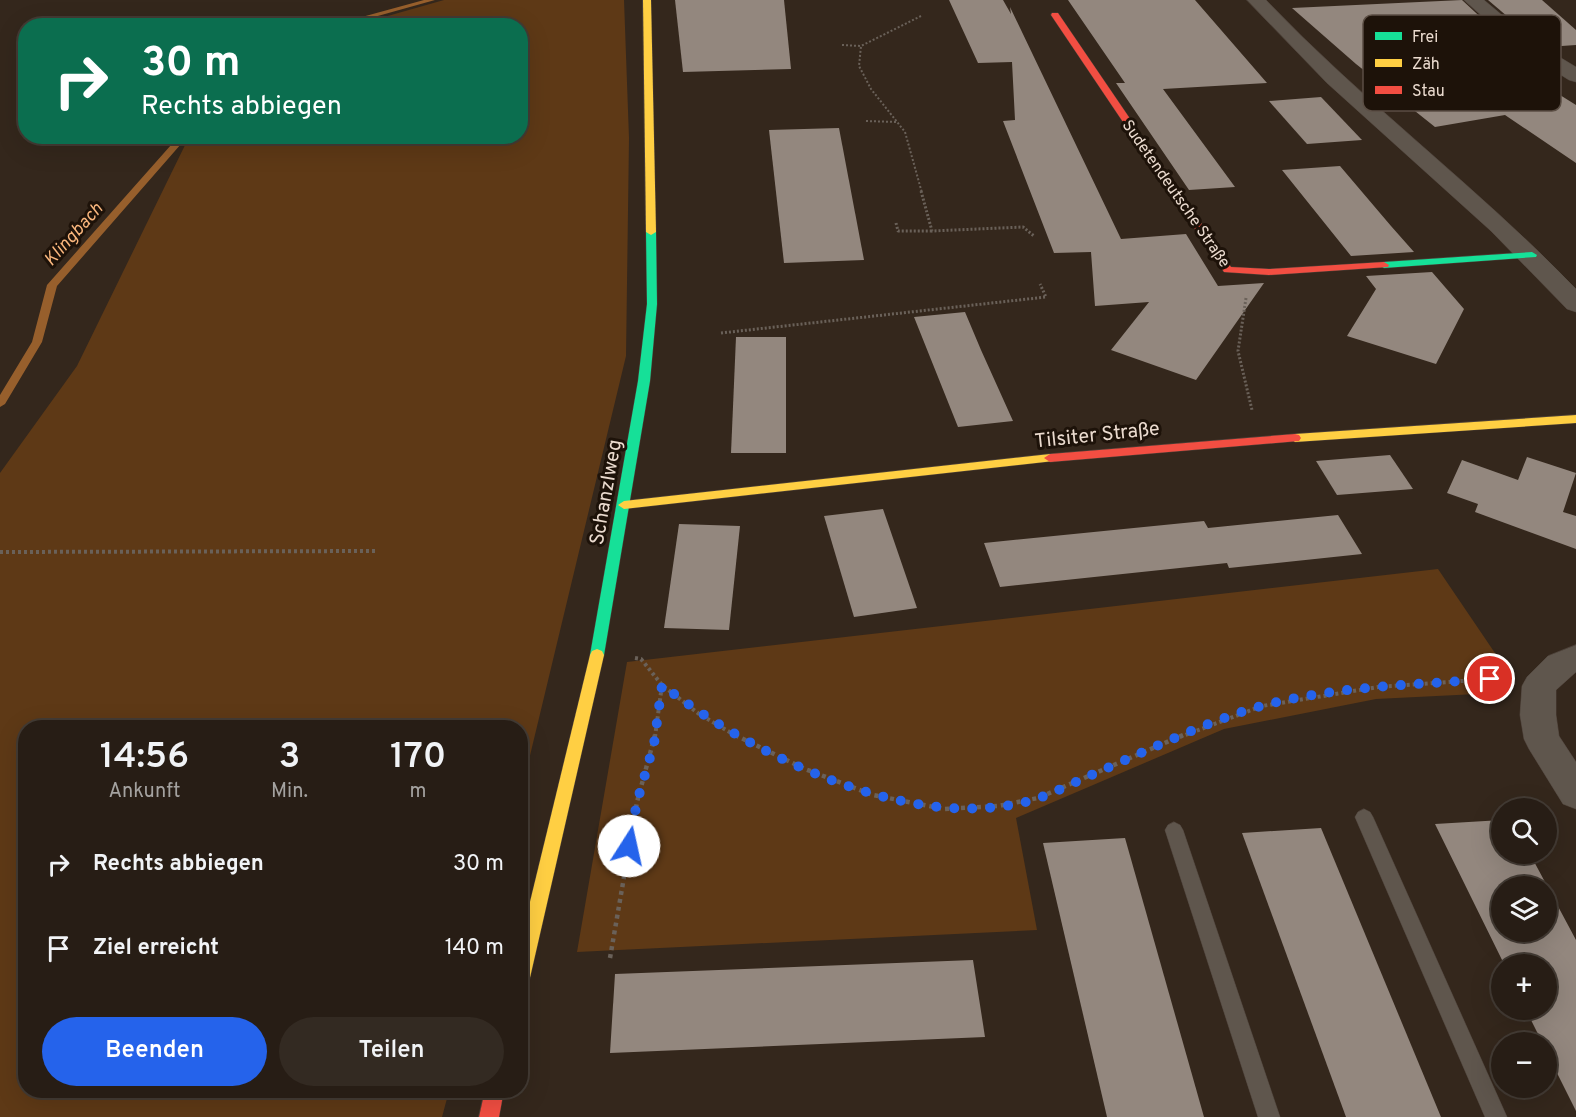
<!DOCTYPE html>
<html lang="de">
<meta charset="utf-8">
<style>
:root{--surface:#271d15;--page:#332a22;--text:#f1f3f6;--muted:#a4a2a0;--line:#433b34;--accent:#2563eb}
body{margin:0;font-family:Overpass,sans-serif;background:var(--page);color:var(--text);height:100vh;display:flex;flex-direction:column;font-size:22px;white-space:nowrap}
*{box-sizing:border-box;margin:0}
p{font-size:20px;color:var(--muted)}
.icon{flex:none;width:33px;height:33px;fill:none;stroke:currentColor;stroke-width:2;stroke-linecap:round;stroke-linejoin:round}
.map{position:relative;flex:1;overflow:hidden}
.panel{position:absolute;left:18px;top:720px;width:510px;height:378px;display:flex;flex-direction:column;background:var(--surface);border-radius:24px;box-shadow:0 6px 24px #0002,0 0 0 2px var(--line)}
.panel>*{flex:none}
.banner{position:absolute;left:18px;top:18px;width:510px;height:126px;border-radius:24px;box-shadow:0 6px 24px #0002,0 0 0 2px var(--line);background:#0b6e4f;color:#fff;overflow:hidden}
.fabs{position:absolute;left:1491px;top:798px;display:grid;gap:12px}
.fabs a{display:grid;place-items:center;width:66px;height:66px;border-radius:50%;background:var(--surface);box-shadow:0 6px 24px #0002,0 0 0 2px var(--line);font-size:30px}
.pin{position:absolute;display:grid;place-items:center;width:51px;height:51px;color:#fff;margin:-26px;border:3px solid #fff;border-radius:50%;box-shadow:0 2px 6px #0007}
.me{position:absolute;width:66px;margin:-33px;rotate:10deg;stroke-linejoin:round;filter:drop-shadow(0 0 4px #0008)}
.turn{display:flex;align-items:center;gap:21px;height:126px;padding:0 24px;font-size:27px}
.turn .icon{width:78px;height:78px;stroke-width:2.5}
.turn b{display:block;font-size:42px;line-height:51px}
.eta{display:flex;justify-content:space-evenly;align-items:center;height:102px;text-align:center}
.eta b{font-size:36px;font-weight:600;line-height:42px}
.cta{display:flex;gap:12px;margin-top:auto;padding:12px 24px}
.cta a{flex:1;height:69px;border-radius:36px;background:var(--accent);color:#fff;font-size:24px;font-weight:600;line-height:69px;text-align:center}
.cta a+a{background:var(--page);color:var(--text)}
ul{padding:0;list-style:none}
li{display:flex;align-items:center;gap:18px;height:84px;padding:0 24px}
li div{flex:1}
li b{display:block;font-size:22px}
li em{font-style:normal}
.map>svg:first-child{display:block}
.green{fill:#5e3916}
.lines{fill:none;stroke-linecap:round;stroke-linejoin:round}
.stream{fill:#975f2c;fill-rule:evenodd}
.building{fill:#93877e;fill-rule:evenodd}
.lane-casing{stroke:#4d4139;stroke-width:1}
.street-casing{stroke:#4d4139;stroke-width:1}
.fast-casing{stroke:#4d4139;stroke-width:1}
.slow-casing{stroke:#4d4139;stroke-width:1}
.jam-casing{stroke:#4d4139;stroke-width:1}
.path-far3{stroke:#6a6159;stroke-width:2;stroke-dasharray:2 2;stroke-linecap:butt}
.path-far2{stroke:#6a6159;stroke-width:3;stroke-dasharray:2 2;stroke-linecap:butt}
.path-far1{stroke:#6a6159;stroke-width:4;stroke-dasharray:3 3;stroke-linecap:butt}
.path{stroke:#6a6159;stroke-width:4.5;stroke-dasharray:4 4;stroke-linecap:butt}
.lane{fill:#5f564d;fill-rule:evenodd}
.street{fill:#5f564d;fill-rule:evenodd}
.fast{fill:#16e098;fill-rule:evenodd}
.slow{fill:#ffcf43;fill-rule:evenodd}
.jam{fill:#f24e42;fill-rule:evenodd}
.route{stroke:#2563eb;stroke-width:10;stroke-dasharray:0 18}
.labels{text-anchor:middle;stroke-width:6;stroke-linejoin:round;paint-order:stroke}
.far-street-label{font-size:16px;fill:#ebdbcf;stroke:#1d1209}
.far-water-label{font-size:18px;font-style:italic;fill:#f9b67d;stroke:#1d1209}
.street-label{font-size:20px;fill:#ebdbcf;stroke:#1d1209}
.key{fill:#1d1209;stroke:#5b4e44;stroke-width:1.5}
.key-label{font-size:16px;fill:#ebdbcf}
</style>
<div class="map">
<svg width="1576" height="1117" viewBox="0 0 1576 1117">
<rect width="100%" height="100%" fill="#34271c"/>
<!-- green -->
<g class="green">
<polygon points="444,0 624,0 629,138 626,356 521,793 520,728 26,728 26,1090 449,1091 442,1117 0,1117 0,473 77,366 188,139 187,137 520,136 520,26 356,25"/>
<polygon points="1438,569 1499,659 1497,693 1376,699 1224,729 1016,818 1037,930 577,952 627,662"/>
</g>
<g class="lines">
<!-- stream -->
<g class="stream">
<polygon points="424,0 435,0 342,26 329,26"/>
<polygon points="179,136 188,136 57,286 42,342 5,404 0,407 0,395 32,342 47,285"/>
</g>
</g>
<!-- building -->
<g class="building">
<polygon points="675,0 784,0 791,69 683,72"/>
<polygon points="949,0 1003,0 1011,14 1010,7 1121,239 1186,234 1218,286 1264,283 1196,380 1111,350 1149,302 1095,306 1091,252 1054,253 1003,121 1015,120 1012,62 978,63"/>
<polygon points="1068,0 1195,0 1267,83 1163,89 1235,187 1189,190 1116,83 1125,83"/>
<polygon points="1462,0 1515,49 1488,50 1576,105 1576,163 1505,115 1435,127 1356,64 1292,8"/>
<polygon points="1488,0 1542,0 1576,30 1576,45 1547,47 1534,39"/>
<polygon points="1321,97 1362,140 1307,144 1269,101"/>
<polygon points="839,128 864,260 784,263 769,130"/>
<polygon points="1340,166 1391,226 1414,252 1351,256 1282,170"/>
<polygon points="1432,272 1464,309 1436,364 1347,336 1376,289 1366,276"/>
<polygon points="965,312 981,350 1013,421 958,427 914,317"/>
<polygon points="736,337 786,337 786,453 731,453"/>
<polygon points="1390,455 1413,489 1337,495 1316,461"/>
<polygon points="1527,457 1576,473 1563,512 1576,516 1576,549 1475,512 1478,504 1447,493 1462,460 1518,480"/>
<polygon points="883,509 917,608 854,617 824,516"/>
<polygon points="1338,515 1362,554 1229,568 1227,563 1000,587 984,543 1204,521 1208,528"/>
<polygon points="679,524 740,526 729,630 664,628"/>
<path d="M1502,820V854H1530L1576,940V1111L1546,1051V1042H1542L1526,1010H1546V964H1504L1435,824ZM1502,886H1546V932H1502Z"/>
<polygon points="1321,828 1441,1117 1346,1117 1242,833"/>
<polygon points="1125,838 1204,1117 1107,1117 1043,843"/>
<polygon points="973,960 985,1037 610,1053 615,974"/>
</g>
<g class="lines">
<!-- lane casing -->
<g class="lane-casing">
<g id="lane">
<polygon points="1364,809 1370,812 1373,817 1507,1117 1485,1117 1355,817 1358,812"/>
<polygon points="1174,822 1180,825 1183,830 1280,1117 1258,1117 1165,830 1168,825"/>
</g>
</g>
<!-- street casing -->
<g class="street-casing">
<g id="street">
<path d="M1247,0H1266C1364,103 1478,187 1576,289V312L1567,309L1491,231L1327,83Z"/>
<polygon points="1464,0 1484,0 1533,41 1576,67 1576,82 1569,80 1519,49"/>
<polygon points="1576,645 1576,672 1556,690 1556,715 1559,736 1576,762 1576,809 1563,804 1529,749 1524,739 1520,715 1522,686 1527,677 1548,656"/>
</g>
</g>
<!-- fast casing -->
<g class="fast-casing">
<g id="fast">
<polygon points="651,229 656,232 657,304 650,381 604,655 602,659 592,659 590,655 638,381 647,304 646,232"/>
<polygon points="1532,252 1537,255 1536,257 1384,268 1379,265 1384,262"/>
</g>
</g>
<!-- slow casing -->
<g class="slow-casing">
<g id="slow">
<polygon points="643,0 651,0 656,232 651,235 646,232"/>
<polygon points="1576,415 1576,423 1295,442 1289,438 1295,434"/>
<polygon points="1050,454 1056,458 1054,461 624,509 618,505 624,501"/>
<polygon points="597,649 602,651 604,655 529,982 526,988 520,990 520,943 590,655 592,651"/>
</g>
</g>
<!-- jam casing -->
<g class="jam-casing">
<g id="jam">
<polygon points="1052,13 1058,13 1231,267 1269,269 1384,262 1389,265 1388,267 1269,275 1224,272 1051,15"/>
<polygon points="1295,434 1299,435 1301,438 1299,441 1050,462 1044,458 1050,454"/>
<polygon points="485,1090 504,1090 499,1117 479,1117"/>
</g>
</g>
<!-- path-far3 -->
<g class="path-far3">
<polyline points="921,16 861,46 859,66 871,89 905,132 922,193"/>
<polyline points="842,45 861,46"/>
<polyline points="866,121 897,122"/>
</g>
<!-- path-far2 -->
<g class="path-far2">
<polyline points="921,191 932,231 1023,227 1034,236"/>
<polyline points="896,223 898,231 932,231"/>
<polyline points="1246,298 1238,351 1252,410"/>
<polyline points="721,333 1046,297 1040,284"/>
</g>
<!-- path-far1 -->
<g class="path-far1">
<polyline points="0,552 377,551"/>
<polyline points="635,658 641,659 662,685 699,714 738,737"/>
<polyline points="655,737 662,685"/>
<polyline points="1180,737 1262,706 1378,687 1490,679 1503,681"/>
</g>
<!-- path -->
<g class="path">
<polyline points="735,735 805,769 873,795 944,809 998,806 1038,798 1183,735"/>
<polyline points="610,958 637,802 655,735"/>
</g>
<!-- lane -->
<use href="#lane" class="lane"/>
<!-- street -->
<use href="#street" class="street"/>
<!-- fast -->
<use href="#fast" class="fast"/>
<!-- slow -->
<use href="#slow" class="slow"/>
<!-- jam -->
<use href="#jam" class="jam"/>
</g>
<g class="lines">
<!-- route -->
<path class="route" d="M629,846L637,802L654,744L662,685C755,757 920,838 1039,798C1056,792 1073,783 1089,776C1145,752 1202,723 1261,706C1335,686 1414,685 1490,679"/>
</g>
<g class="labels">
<!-- far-street labels -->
<g class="far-street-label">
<text transform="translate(1177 193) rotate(55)" y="6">Sudetendeutsche Straße</text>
</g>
<!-- far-water labels -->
<g class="far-water-label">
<text transform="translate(73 234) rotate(-48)" y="6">Klingbach</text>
</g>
<!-- street labels -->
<g class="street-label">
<text transform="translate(1097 434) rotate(-6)" y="7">Tilsiter Straße</text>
<text transform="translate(605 492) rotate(-80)" y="7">Schanzlweg</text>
</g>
</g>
<!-- legend -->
<rect x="1363" y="15" width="198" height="96" rx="9" class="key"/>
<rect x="1375" y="32" width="27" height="8" fill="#16e098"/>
<rect x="1375" y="59" width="27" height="8" fill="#ffcf43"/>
<rect x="1375" y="86" width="27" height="8" fill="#f24e42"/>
<g class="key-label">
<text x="1412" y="42">Frei</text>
<text x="1412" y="69">Zäh</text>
<text x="1412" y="96">Stau</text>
</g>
</svg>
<div class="fabs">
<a><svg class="icon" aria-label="search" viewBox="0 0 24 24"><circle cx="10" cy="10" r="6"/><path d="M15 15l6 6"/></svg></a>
<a><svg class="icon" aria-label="layers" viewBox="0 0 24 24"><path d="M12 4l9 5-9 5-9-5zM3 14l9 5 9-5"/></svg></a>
<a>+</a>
<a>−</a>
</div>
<div class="pin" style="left:1490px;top:679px;background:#d93025"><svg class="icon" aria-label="arrive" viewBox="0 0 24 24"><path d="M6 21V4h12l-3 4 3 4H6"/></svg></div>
<svg class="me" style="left:629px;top:846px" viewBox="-20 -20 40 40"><circle r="19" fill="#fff"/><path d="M0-13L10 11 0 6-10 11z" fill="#2563eb"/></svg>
<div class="banner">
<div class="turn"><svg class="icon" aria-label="right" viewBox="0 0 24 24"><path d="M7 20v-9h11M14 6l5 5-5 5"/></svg><div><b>30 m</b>Rechts abbiegen</div></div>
</div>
<section class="panel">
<div class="eta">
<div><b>14:56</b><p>Ankunft</p></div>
<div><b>3</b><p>Min.</p></div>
<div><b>170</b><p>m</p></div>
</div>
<ul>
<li><svg class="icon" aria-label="right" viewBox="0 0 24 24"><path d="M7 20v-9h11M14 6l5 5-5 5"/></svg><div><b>Rechts abbiegen</b></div><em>30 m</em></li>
<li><svg class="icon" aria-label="arrive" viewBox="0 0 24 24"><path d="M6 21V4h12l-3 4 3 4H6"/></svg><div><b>Ziel erreicht</b></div><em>140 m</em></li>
</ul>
<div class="cta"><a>Beenden</a><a>Teilen</a></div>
</section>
</div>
